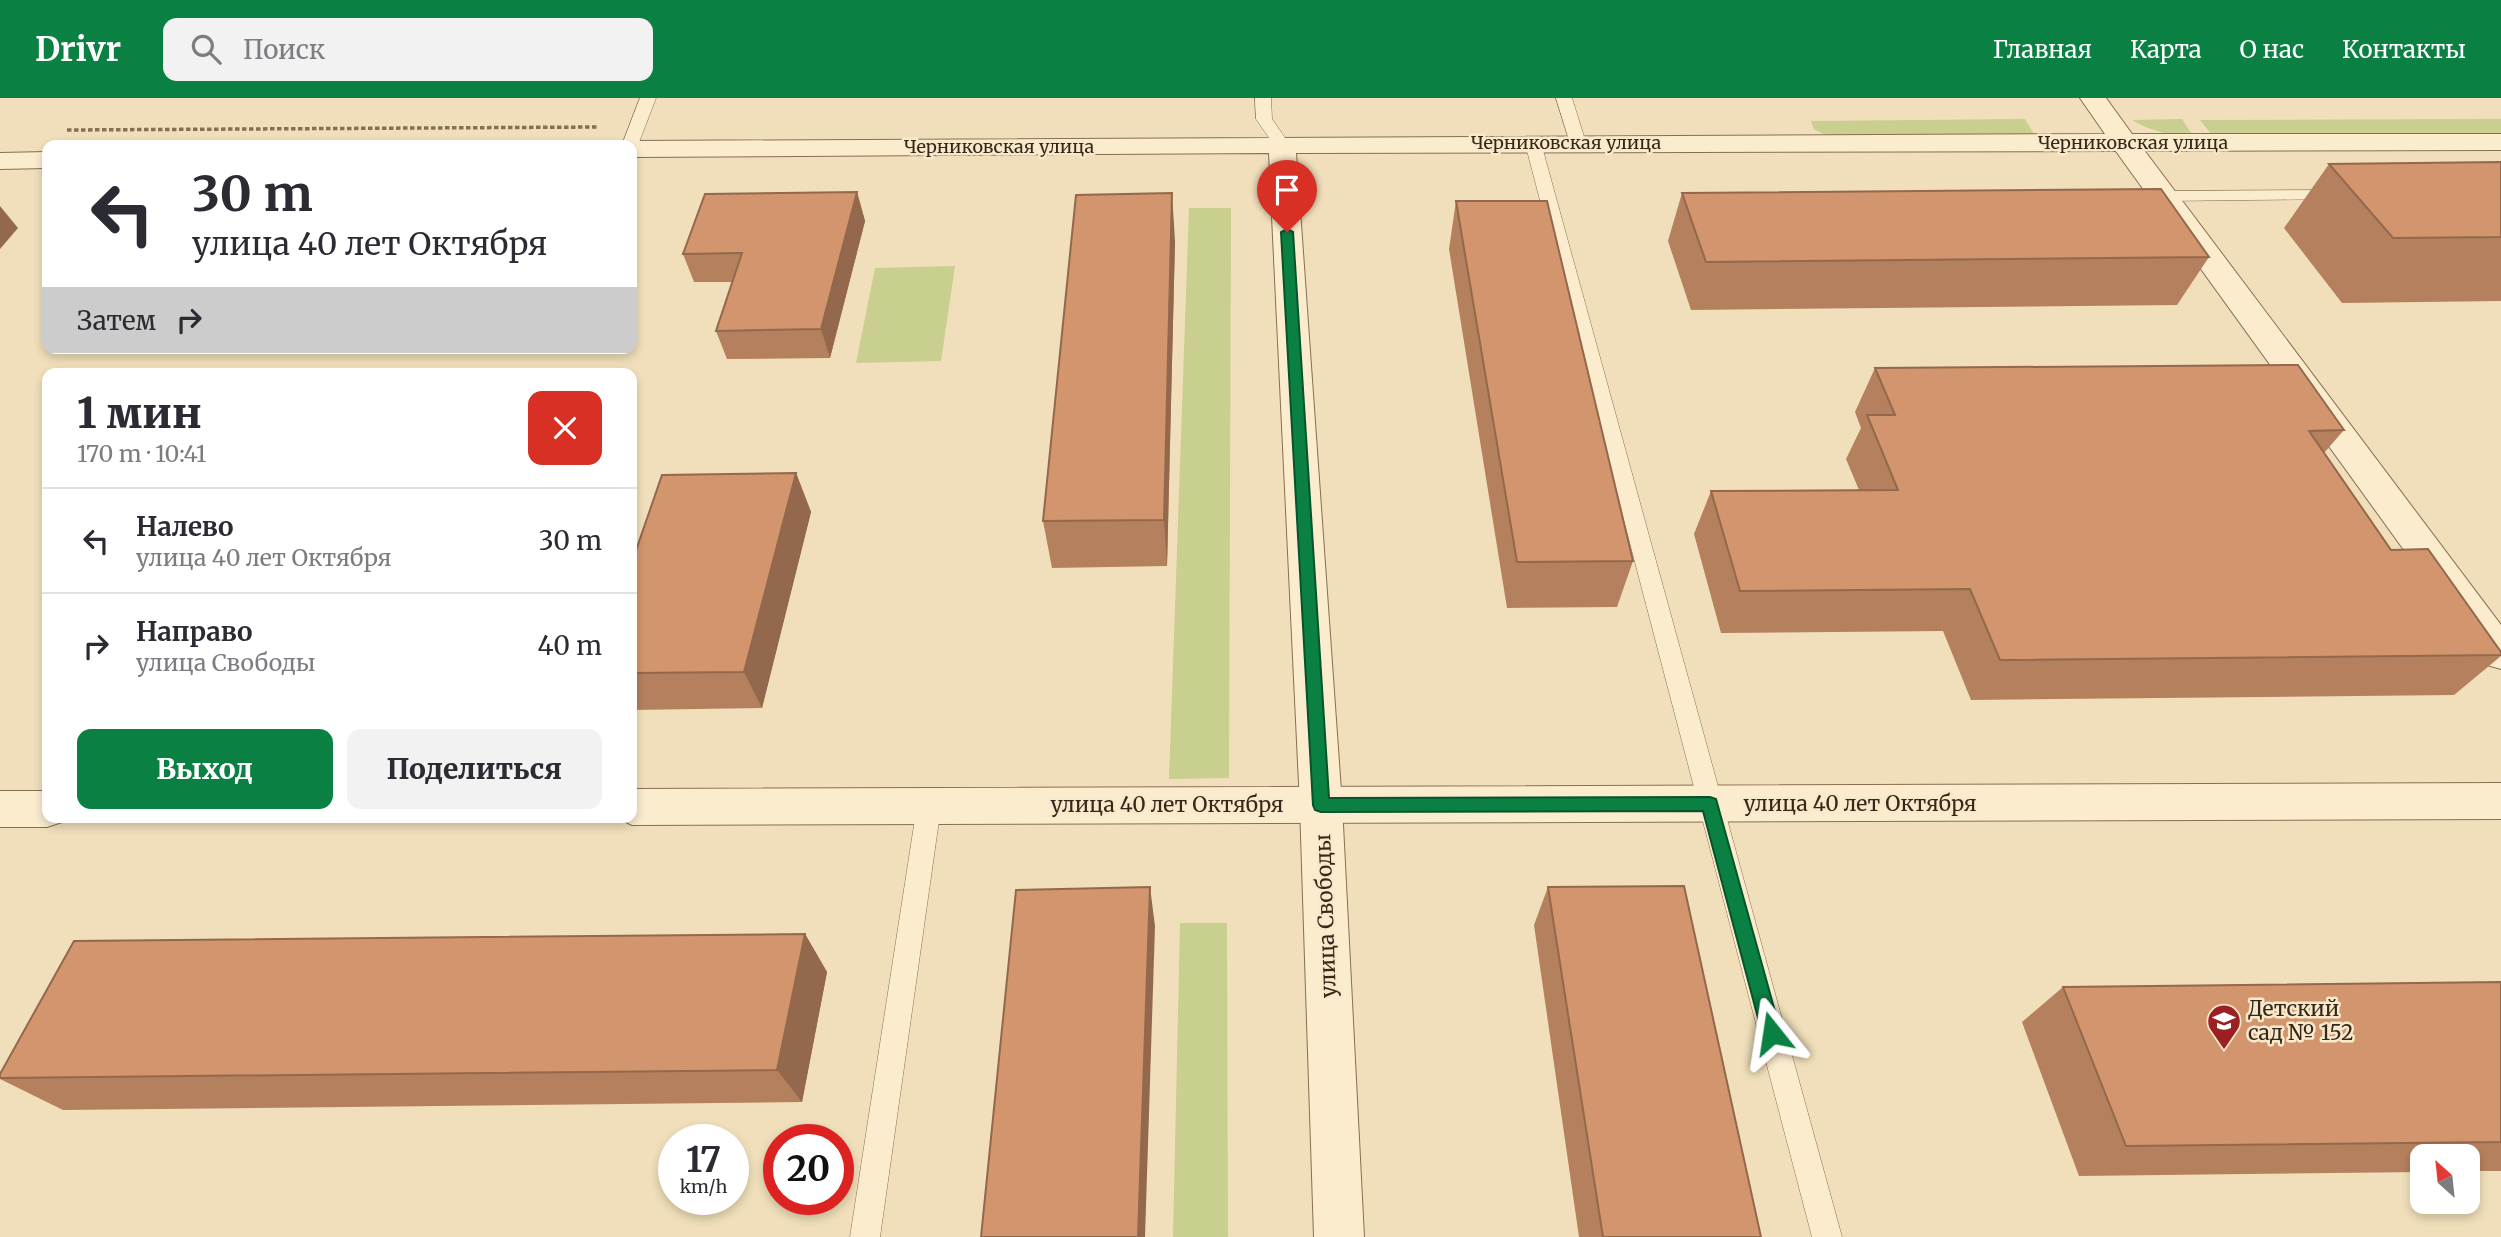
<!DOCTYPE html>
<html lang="ru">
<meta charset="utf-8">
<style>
:root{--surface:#fff;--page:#f2f2f3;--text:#2b2b33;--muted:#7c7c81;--line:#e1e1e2;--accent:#0b8043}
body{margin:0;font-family:Merriweather,serif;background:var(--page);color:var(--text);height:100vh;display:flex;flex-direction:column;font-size:26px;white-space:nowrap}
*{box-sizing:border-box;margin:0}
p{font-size:23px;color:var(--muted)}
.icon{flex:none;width:38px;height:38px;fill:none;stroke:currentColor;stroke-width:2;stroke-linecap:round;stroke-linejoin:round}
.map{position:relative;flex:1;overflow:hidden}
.sheet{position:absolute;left:42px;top:270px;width:595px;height:455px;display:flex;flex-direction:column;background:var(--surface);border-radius:14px;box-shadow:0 4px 10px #0003}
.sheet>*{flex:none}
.banner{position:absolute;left:42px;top:42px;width:595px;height:214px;border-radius:14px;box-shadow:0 4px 10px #0003;background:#fff;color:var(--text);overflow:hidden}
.needle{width:46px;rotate:333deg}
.buttons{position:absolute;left:2410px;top:1046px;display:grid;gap:14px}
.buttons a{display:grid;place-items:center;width:70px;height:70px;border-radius:14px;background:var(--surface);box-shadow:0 4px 10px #0003;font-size:35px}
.speed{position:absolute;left:658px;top:1026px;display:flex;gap:14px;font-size:35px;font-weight:700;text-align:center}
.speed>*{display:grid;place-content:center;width:91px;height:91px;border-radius:50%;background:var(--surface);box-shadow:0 4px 10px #0003;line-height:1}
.speed small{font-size:18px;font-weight:400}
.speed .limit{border:10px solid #d22;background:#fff;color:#111}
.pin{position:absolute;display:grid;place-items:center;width:60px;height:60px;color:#fff;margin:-72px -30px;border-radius:50% 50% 50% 0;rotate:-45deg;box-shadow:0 0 7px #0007}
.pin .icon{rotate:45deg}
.me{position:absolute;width:77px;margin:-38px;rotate:345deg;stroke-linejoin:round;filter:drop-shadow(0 0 5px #0008)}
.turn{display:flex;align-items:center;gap:24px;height:147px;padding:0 35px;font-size:32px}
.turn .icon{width:91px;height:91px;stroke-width:2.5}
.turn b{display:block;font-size:49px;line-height:60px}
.then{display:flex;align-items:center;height:66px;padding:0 35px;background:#0003;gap:14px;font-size:26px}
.round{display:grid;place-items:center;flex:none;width:74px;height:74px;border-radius:14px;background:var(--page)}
.overview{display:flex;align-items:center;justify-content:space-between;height:119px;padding:0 35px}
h1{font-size:42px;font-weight:800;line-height:52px}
.cta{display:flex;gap:14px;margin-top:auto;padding:14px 35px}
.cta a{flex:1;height:80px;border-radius:14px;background:var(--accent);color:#fff;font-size:28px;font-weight:800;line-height:80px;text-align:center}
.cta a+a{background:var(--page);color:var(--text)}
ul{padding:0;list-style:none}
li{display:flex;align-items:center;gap:21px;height:105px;padding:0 35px;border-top:2px solid var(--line)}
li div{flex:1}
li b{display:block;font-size:26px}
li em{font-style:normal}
header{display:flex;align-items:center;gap:42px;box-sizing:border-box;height:98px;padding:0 35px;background:var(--accent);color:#fff}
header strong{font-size:33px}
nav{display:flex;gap:38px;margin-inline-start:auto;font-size:24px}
.search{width:490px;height:63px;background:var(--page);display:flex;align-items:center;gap:18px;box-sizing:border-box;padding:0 24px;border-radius:14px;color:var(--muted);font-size:26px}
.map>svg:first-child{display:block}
.green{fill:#c9cf8e}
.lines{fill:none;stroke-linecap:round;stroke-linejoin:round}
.service-casing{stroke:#886e54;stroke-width:1}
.minor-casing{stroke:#886e54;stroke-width:2}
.tertiary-casing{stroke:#886e54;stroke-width:2}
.path{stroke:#886e54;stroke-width:3.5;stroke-dasharray:4.5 2.5;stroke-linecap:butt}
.service{fill:#fbecce;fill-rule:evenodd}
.minor{fill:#fbecce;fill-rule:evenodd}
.tertiary{fill:#fbecce;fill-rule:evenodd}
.wall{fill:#b5805e}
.shaded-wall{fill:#93684c}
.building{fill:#d2956d;stroke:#93684c;stroke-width:2}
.route{fill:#0b8043;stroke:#07532c;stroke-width:2}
.labels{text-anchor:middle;stroke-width:5;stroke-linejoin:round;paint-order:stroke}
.far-street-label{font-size:18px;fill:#36271a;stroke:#f8e9ca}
.street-label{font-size:21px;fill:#36271a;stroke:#f8e9ca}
.poi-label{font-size:21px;fill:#36271a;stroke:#f8e9ca;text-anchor:start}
</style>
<header>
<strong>Drivr</strong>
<div class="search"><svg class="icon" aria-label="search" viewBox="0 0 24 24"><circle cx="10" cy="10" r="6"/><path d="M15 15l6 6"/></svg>Поиск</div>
<nav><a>Главная</a><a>Карта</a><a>О нас</a><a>Контакты</a></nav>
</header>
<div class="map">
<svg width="2501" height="1139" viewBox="0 0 2501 1139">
<rect width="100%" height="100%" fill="#f0dfba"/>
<!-- green -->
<g class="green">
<polygon points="2025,21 2035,38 1829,39 1814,31 1811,23"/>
<path d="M2182,21L2193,38C2170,37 2152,34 2132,22Z"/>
<polygon points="2501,21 2501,36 2212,37 2200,22"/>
<polygon points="1189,110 1231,110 1229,680 1169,681"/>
<polygon points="955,168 941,263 856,265 875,170"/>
<polygon points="1180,825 1227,825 1228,1139 1173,1139"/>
</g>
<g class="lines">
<!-- service casing -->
<g class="service-casing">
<g id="service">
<polygon points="640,0 656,0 638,47 632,51 632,47 622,47"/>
<polygon points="1255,0 1271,0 1272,21 1290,47 1288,50 1276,50 1256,21"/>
<polygon points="1556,0 1572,0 1586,45 1584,48 1578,50 1570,45"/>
<polygon points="1533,40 1541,45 1842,1139 1812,1139 1525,45"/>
<polygon points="2337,92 2345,97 2343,101 2164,103 2156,98 2164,93"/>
<polygon points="929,697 938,701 941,708 880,1139 850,1139 917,708 920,701"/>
</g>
</g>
<!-- minor casing -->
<g class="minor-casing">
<g id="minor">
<polygon points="2125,38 2135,40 2501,527 2501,571 2487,567 2115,52 2111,46 2115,40"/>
<polygon points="2501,685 2501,721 632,727 616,719 632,719 632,691"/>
<polygon points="0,693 47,693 47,719 64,719 62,724 47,729 0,729"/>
</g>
</g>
<!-- tertiary casing -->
<g class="tertiary-casing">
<g id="tertiary">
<polygon points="2080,0 2106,0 2132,36 2501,36 2501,52 1296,55 1342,707 1364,1139 1314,1139 1300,707 1269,55 632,59 632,47 621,47 632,43 2105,36"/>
<polygon points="47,54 47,70 0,71 0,55"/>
</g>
</g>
<!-- path -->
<polyline class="path" points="67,32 598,29"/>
<!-- service -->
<use href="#service" class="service"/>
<!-- minor -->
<use href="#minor" class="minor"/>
<!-- tertiary -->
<use href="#tertiary" class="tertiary"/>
</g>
<!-- wall -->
<g class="wall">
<polygon points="2501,64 2501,203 2342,205 2284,130 2329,66"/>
<polygon points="857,94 865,123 830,260 727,261 716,233 732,184 694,184 683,156"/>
<polygon points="1682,95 2209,159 2177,207 1691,212 1668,143"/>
<polygon points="1456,103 1633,463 1617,509 1507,510 1449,151"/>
<polygon points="1175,143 1167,468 1052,470 1043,423"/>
<polygon points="1875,270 2344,332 2324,355 2391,452 2501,554 2501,558 2454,597 1971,602 1943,533 1721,535 1694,436 1711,393 1859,392 1846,361 1861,330 1855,314"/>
<polygon points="796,375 811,414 762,610 632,612 632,464"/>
<polygon points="1548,789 1761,1139 1579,1139 1534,827"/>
<polygon points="805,836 827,874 802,1004 63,1012 0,981 0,976"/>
<polygon points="2501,884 2501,1073 2468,1073 2468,1059 2422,1059 2422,1074 2079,1078 2022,924 2063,889"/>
</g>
<!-- shaded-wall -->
<g class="shaded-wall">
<polygon points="857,94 865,123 830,260 821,231"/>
<polygon points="1172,95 1175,143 1167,468 1164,422"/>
<polygon points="0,108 18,130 0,151"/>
<polygon points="796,375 811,414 762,610 744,574"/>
<polygon points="1150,789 1155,828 1145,1139 1138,1139"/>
<polygon points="805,836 827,874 802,1004 777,972"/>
</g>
<!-- building -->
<g class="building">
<polygon points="2501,64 2501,139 2393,140 2329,66"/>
<polygon points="2161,91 2209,159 1706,164 1682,95"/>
<polygon points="857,94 821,231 716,233 742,155 683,156 705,96"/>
<polygon points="1172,95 1164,422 1043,423 1076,97"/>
<polygon points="1456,103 1547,103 1633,463 1517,464"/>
<polygon points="2298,267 2344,332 2309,333 2391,452 2428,451 2501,554 2501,557 2000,562 1970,491 1740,493 1711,393 1898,392 1867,317 1895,317 1875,270"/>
<polygon points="796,375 744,574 632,575 632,464 662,377"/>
<polygon points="1684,788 1761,1139 1603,1139 1548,789"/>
<polygon points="1150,789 1138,1139 981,1139 1016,792"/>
<polygon points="805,836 777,972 0,980 0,976 74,843"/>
<polygon points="2501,884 2501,1044 2126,1048 2063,889"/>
</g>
<!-- route -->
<polygon class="route" points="1287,131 1293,134 1329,700 1710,699 1716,701 1781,935 1778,942 1772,944 1765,942 1762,935 1703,713 1321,714 1315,712 1313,707 1281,134"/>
<!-- icons -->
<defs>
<g id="school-pin" transform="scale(1.75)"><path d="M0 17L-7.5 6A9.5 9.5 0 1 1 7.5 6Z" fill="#9b2023" stroke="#f8e9ca"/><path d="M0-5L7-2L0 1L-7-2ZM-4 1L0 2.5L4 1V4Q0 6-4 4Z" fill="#fff"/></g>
</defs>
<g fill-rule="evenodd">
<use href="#school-pin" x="2224" y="923"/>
</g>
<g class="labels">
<!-- far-street labels -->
<g class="far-street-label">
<text x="1566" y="51">Черниковская улица</text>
<text x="2133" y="51">Черниковская улица</text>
<text x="999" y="55">Черниковская улица</text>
</g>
<!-- street labels -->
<g class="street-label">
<text x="1860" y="713">улица 40 лет Октября</text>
<text x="1167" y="714">улица 40 лет Октября</text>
<text transform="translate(1326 818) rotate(-92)" y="7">улица Свободы</text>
</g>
<!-- poi labels -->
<g class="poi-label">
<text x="2248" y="918">Детский<tspan x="2248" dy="24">сад № 152</tspan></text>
</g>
</g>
</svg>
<div class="buttons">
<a><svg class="needle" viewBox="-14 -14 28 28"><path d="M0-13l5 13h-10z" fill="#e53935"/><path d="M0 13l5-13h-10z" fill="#7c7c81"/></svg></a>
</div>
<div class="speed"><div>17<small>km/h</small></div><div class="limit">20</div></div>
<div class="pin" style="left:1287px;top:134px;background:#d93025"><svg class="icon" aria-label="arrive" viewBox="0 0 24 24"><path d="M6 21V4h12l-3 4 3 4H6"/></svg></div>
<svg class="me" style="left:1772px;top:935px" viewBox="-20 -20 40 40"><path d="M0-17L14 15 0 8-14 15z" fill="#0b8043" stroke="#fff" stroke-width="4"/></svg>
<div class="banner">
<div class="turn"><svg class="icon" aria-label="left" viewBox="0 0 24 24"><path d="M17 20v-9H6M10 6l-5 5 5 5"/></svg><div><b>30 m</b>улица 40 лет Октября</div></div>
<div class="then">Затем<svg class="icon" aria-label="right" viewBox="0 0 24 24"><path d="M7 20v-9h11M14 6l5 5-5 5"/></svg></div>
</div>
<section class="sheet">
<div class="overview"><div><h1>1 мин</h1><p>170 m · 10:41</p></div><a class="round" style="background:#d93025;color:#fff"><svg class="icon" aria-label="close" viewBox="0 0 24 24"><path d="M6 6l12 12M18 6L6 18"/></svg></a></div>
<ul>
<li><svg class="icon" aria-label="left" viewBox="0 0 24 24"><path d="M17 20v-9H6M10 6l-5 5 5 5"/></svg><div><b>Налево</b><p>улица 40 лет Октября</p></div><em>30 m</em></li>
<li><svg class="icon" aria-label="right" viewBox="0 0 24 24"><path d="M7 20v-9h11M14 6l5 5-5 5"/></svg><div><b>Направо</b><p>улица Свободы</p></div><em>40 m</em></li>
</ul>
<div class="cta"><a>Выход</a><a>Поделиться</a></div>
</section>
</div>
